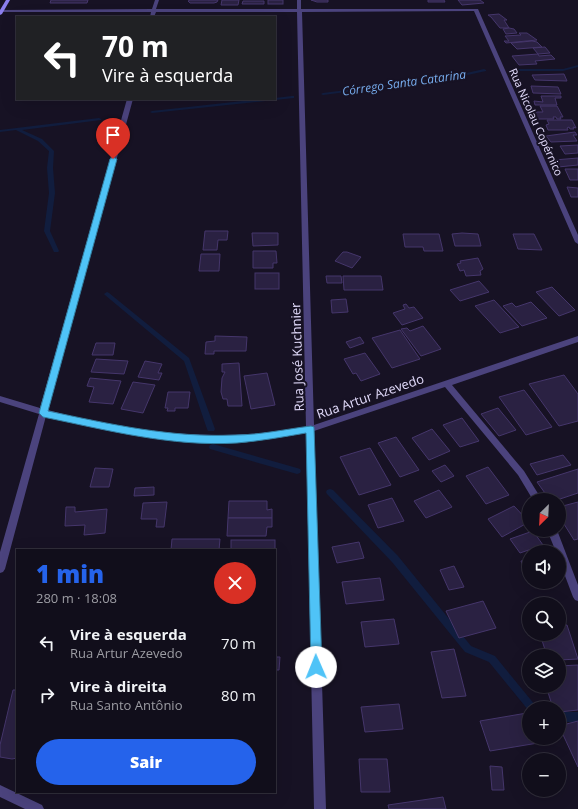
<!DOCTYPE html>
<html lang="pt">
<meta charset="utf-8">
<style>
:root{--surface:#110e1b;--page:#1e1c28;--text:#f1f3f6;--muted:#9c9ca3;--line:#302e3a;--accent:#2563eb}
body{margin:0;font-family:"Open Sans",sans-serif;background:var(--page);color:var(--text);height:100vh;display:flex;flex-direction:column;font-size:15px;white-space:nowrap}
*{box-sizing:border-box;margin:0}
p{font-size:13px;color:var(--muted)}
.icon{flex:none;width:22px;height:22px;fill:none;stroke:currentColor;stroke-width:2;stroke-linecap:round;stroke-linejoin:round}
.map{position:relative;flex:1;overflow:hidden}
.sheet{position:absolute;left:16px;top:549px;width:260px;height:244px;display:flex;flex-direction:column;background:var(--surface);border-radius:0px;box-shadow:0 4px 16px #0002,0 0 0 1px var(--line)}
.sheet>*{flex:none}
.guide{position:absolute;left:16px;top:16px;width:260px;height:84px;border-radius:0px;box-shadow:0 4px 16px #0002,0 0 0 1px var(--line);background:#202124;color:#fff;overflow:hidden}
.needle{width:26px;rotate:204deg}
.tools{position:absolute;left:522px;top:493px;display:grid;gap:8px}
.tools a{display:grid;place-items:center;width:44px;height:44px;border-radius:50%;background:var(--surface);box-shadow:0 4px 16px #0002,0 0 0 1px var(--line);font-size:20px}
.pin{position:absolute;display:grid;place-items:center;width:34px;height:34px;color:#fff;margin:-41px -17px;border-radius:50% 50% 50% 0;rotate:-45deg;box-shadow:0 0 4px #0007}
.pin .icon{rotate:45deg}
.me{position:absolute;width:44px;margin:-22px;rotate:359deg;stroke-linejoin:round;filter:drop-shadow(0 0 3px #0008)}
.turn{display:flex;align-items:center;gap:14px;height:84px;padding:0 20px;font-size:18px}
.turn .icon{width:52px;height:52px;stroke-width:2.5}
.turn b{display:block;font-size:28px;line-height:34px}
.round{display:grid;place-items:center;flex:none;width:42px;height:42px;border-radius:21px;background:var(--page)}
.overview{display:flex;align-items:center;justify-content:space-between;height:68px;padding:0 20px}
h1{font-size:24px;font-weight:800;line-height:30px;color:var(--accent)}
.cta{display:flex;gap:8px;margin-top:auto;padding:8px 20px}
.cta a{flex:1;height:46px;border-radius:24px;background:var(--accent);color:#fff;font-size:16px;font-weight:800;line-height:46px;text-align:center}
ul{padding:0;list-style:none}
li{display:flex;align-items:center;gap:12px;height:52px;padding:0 20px}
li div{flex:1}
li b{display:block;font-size:15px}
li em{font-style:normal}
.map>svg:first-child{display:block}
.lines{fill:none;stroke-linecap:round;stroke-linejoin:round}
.stream{fill:#111d3e;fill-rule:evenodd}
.building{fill:#2a2142;stroke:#45366b}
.street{fill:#4b437d;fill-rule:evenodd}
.secondary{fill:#8b7eed;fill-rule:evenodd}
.route{fill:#4fc3f7;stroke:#337fa1}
.labels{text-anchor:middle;stroke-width:4;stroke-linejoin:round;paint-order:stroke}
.far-street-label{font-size:11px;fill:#e1dafa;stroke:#171224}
.far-water-label{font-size:12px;font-style:italic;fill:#76abec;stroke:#171224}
.street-label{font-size:13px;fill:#e1dafa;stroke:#171224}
</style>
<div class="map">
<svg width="578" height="809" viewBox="0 0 578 809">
<rect width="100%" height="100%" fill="#171224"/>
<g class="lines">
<!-- stream -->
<g class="stream">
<polygon points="578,65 578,67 563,71 515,71 513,70 515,69 563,69"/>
<polygon points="484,69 486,70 486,71 449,79 323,95 321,94 323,93 449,77"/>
<polygon points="292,96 294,96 294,98 152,113 150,112 152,111 261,99 275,99 275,98"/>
<polygon points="99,118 101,119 101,120 22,130 42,139 54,151 53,168 55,193 50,231 59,251 58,252 54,252 44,231 49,193 47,168 49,151 38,141 16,130 0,132 0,130"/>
<polygon points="107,292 109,293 189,358 215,429 214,431 208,431 207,429 184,361 105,295 104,294"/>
<polygon points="213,444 297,468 300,469 301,471 300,473 297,474 210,449 209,447 210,445"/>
<polygon points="330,489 333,490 398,556 471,646 495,656 535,705 537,708 529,708 529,711 489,662 465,652 392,562 327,494 326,492 327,490"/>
<rect x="559" y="712" width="19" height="10"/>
</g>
</g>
<!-- building -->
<g class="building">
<polygon points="51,0 88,0 87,3 50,3"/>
<polygon points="190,0 218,0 217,2 214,3 190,3 188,1"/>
<polygon points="222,0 239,0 238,5 221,5"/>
<rect x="268" y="0" width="15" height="4"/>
<polygon points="311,0 328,0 328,2 317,2"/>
<polygon points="428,0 444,0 445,2 428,2"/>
<polygon points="458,0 480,0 484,3 462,5"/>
<polygon points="243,1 264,1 264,4 242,4"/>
<polygon points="499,14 507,20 504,20 509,28 500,28 491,17 488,15"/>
<polygon points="509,28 514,29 517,33 506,34 503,29"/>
<polygon points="519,33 527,33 537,40 506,43 504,41 509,41 505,36 521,35"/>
<polygon points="532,41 537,42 542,47 517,49 511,43"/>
<polygon points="545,47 550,53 538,54 533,48"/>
<polygon points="538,54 539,56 551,55 555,59 535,61 537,64 519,65 512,56"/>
<polygon points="564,74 567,81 535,80 532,75"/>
<polygon points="531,86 558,87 561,94 533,93"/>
<polygon points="541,96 561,96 561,98 555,98 557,105 535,105 534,101 543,102"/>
<polygon points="540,106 557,106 563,117 560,117 561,119 557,119 556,117 553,117 554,119 537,119 534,112 543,112"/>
<polygon points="547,120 572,120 576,128 573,127 574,129 570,129 569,127 567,128 568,130 548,130 546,125 549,124"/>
<polygon points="575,132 577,135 573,135 577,141 551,142 546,136"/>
<polygon points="578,145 578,153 565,154 560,146"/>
<polygon points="578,158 578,165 558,167 554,160"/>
<polygon points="565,169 578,169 578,180 570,180"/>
<polygon points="567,187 578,188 578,197 571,197"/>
<polygon points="205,231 228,231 227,240 218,240 217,250 203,250"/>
<polygon points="252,233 278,233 278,245 253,246"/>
<polygon points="462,233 478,234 481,246 455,246 452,234"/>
<polygon points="403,234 439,234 443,251 424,251 423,247 405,247"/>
<polygon points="513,234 534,234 542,250 518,249"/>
<polygon points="253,251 276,251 277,263 273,263 273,268 253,268"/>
<polygon points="343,252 347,252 361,257 352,268 335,261"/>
<polygon points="201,254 220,254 219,271 199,271"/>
<polygon points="478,258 483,269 480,271 481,275 466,276 464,270 460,271 457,264 461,263 460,261"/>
<rect x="255" y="273" width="24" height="16"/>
<polygon points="326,276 341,276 342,283 327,283"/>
<polygon points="343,276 381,276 383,290 344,290"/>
<polygon points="479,281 489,292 460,301 450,290"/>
<polygon points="552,287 575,310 559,316 536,292"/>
<polygon points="346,299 348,312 332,313 331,300"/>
<polygon points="494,300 519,327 500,333 475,306"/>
<polygon points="531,302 547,318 522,326 503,306 512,303 516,307"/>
<polygon points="406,304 409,308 414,307 423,318 402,325 393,313 405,309 403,305"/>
<polygon points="423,326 441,349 421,356 401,329 407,328 410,331"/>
<polygon points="400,330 420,359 392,368 372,338"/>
<polygon points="215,336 247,337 246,351 214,351 214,354 205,354 206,342 215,341"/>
<polygon points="360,337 364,343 350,348 346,342"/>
<polygon points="96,343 115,343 113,355 92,355"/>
<polygon points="365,353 380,374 361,381 356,373 353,374 344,359"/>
<polygon points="96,359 128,361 124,374 91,372"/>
<polygon points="145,361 162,364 158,373 162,373 159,380 138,377"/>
<polygon points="239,363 242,406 228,406 227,399 223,399 221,392 222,378 225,372 222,372 222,364"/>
<polygon points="267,373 275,405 251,409 244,376"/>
<polygon points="564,375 578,394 578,421 559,426 529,384"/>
<polygon points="90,378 121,381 113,404 89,402 94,387 87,386"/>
<polygon points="133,382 155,385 143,413 121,409"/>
<polygon points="524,390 552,427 526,435 499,397"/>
<polygon points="168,392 190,392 188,408 175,408 175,411 167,411 168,408 165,408"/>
<polygon points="498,408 516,430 499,436 481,414"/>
<polygon points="462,418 479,441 460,447 443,425"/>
<polygon points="432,429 450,451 429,460 412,438"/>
<polygon points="396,437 419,470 400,477 378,443"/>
<polygon points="370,448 391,485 359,495 340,457"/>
<polygon points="563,455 571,465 537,475 530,464"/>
<polygon points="445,465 454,476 441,482 432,471"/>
<polygon points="488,467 509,495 486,504 466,476"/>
<polygon points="95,468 113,469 109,487 90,487"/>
<polygon points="578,469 578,493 557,500 550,500 537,482"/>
<polygon points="154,487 154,495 134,496 135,488"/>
<polygon points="439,490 452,507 426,518 414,501"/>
<polygon points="392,498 404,521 378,528 368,505"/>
<polygon points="229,501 267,501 267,510 272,509 272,518 228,518"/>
<polygon points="167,502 164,527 156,527 157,519 141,519 143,503"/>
<polygon points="578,502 578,539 574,540 559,516 559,507"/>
<polygon points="514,506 529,522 502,537 488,519"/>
<polygon points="66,507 75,507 75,512 107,509 105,533 84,535 85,525 65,526"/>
<polygon points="228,518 272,518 272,527 267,527 266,536 227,536"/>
<polygon points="533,531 543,545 520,553 510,539"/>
<polygon points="172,539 220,539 219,550 171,550"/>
<rect x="231" y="540" width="44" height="10"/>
<polygon points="359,542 364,558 337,563 332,547"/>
<polygon points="529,560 529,582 534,582 529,583 521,561"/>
<polygon points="454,566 464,587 449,590 440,570"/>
<polygon points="380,578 384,600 346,604 342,582"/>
<polygon points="483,601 496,628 459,638 446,611"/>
<polygon points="394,619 399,644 365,647 361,622"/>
<polygon points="559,625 567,625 578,659 559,660 559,656 547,656 540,634 559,634"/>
<polygon points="454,649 466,696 442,698 431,652"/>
<polygon points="275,657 280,657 279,670 275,670"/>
<polygon points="578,665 578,710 559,712 559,708 553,708 546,686 559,686 559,666"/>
<polygon points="13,690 17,690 17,758 12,759 0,757 0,745"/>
<polygon points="399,704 403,729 365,732 361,707"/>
<polygon points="527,713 529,719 529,738 536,738 538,743 490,751 480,721"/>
<polygon points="578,721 578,767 559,726"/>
<polygon points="359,759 387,759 390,792 361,792"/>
<polygon points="490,766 502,767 504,790 492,790"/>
<polygon points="443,797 446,809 389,809 388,805"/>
</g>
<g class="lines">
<!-- street -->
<g class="street">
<path d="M155,0H159L156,9H297V0H301V9H478L578,235V244L575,242L474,11L302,12L314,425L578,336V342L452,385L524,471L542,500H533L518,475L445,387L314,431L326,809H314L306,433C219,450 132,440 46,416L5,569L3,572L0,573V552L39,414L0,402V396L40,408L127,99H133L48,410C132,434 220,443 306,427L297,12H156L154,17H150L151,12H0V10L152,9Z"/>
<polygon points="547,530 557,530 578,585 578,601 575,600 573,597 559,560 559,552 556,552"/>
<polygon points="0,785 42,805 44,809 25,809 0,797"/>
</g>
<!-- secondary -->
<polygon class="secondary" points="6,0 10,0 2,14 0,15 0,10"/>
</g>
<!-- route -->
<path class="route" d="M113,157L117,159L48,411C110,424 171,438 235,435C260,435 286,429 311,426L314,427L322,667L321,671L316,672L312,671L311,667L306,433C283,437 260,441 237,443C171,447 107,430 43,417L39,413L110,159Z"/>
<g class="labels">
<!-- far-street labels -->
<g class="far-street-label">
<text transform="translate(536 122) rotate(66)" y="4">Rua Nicolau Copérnico</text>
</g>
<!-- far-water labels -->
<g class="far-water-label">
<text transform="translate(404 83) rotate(-8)" y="4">Córrego Santa Catarina</text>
</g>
<!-- street labels -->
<g class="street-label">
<text transform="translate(297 357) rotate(-92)" y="5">Rua José Kuchnier</text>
<text transform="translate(370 396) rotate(-19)" y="5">Rua Artur Azevedo</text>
</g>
</g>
</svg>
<div class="tools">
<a><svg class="needle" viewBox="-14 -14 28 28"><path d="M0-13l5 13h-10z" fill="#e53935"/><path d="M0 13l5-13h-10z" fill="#9c9ca3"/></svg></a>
<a><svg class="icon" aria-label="sound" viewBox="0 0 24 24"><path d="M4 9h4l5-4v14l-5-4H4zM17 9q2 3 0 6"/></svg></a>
<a><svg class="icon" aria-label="search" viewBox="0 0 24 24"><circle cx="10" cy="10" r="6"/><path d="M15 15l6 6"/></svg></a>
<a><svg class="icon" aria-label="layers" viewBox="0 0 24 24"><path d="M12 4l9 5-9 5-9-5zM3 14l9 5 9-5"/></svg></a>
<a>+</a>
<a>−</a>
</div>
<div class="pin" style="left:113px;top:159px;background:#d93025"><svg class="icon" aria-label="arrive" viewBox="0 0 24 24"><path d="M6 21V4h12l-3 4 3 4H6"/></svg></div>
<svg class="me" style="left:316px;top:667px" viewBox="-20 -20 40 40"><circle r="19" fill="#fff"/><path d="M0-13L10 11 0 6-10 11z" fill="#4fc3f7"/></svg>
<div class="guide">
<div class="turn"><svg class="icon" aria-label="left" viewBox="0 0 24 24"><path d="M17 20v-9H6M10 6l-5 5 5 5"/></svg><div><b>70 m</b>Vire à esquerda</div></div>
</div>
<section class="sheet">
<div class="overview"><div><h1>1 min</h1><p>280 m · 18:08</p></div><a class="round" style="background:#d93025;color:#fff"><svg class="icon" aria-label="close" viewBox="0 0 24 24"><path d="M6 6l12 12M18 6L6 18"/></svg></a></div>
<ul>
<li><svg class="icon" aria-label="left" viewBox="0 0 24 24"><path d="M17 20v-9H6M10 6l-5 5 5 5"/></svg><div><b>Vire à esquerda</b><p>Rua Artur Azevedo</p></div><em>70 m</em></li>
<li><svg class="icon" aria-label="right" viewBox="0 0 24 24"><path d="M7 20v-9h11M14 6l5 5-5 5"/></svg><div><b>Vire à direita</b><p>Rua Santo Antônio</p></div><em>80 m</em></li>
</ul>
<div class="cta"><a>Sair</a></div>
</section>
</div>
